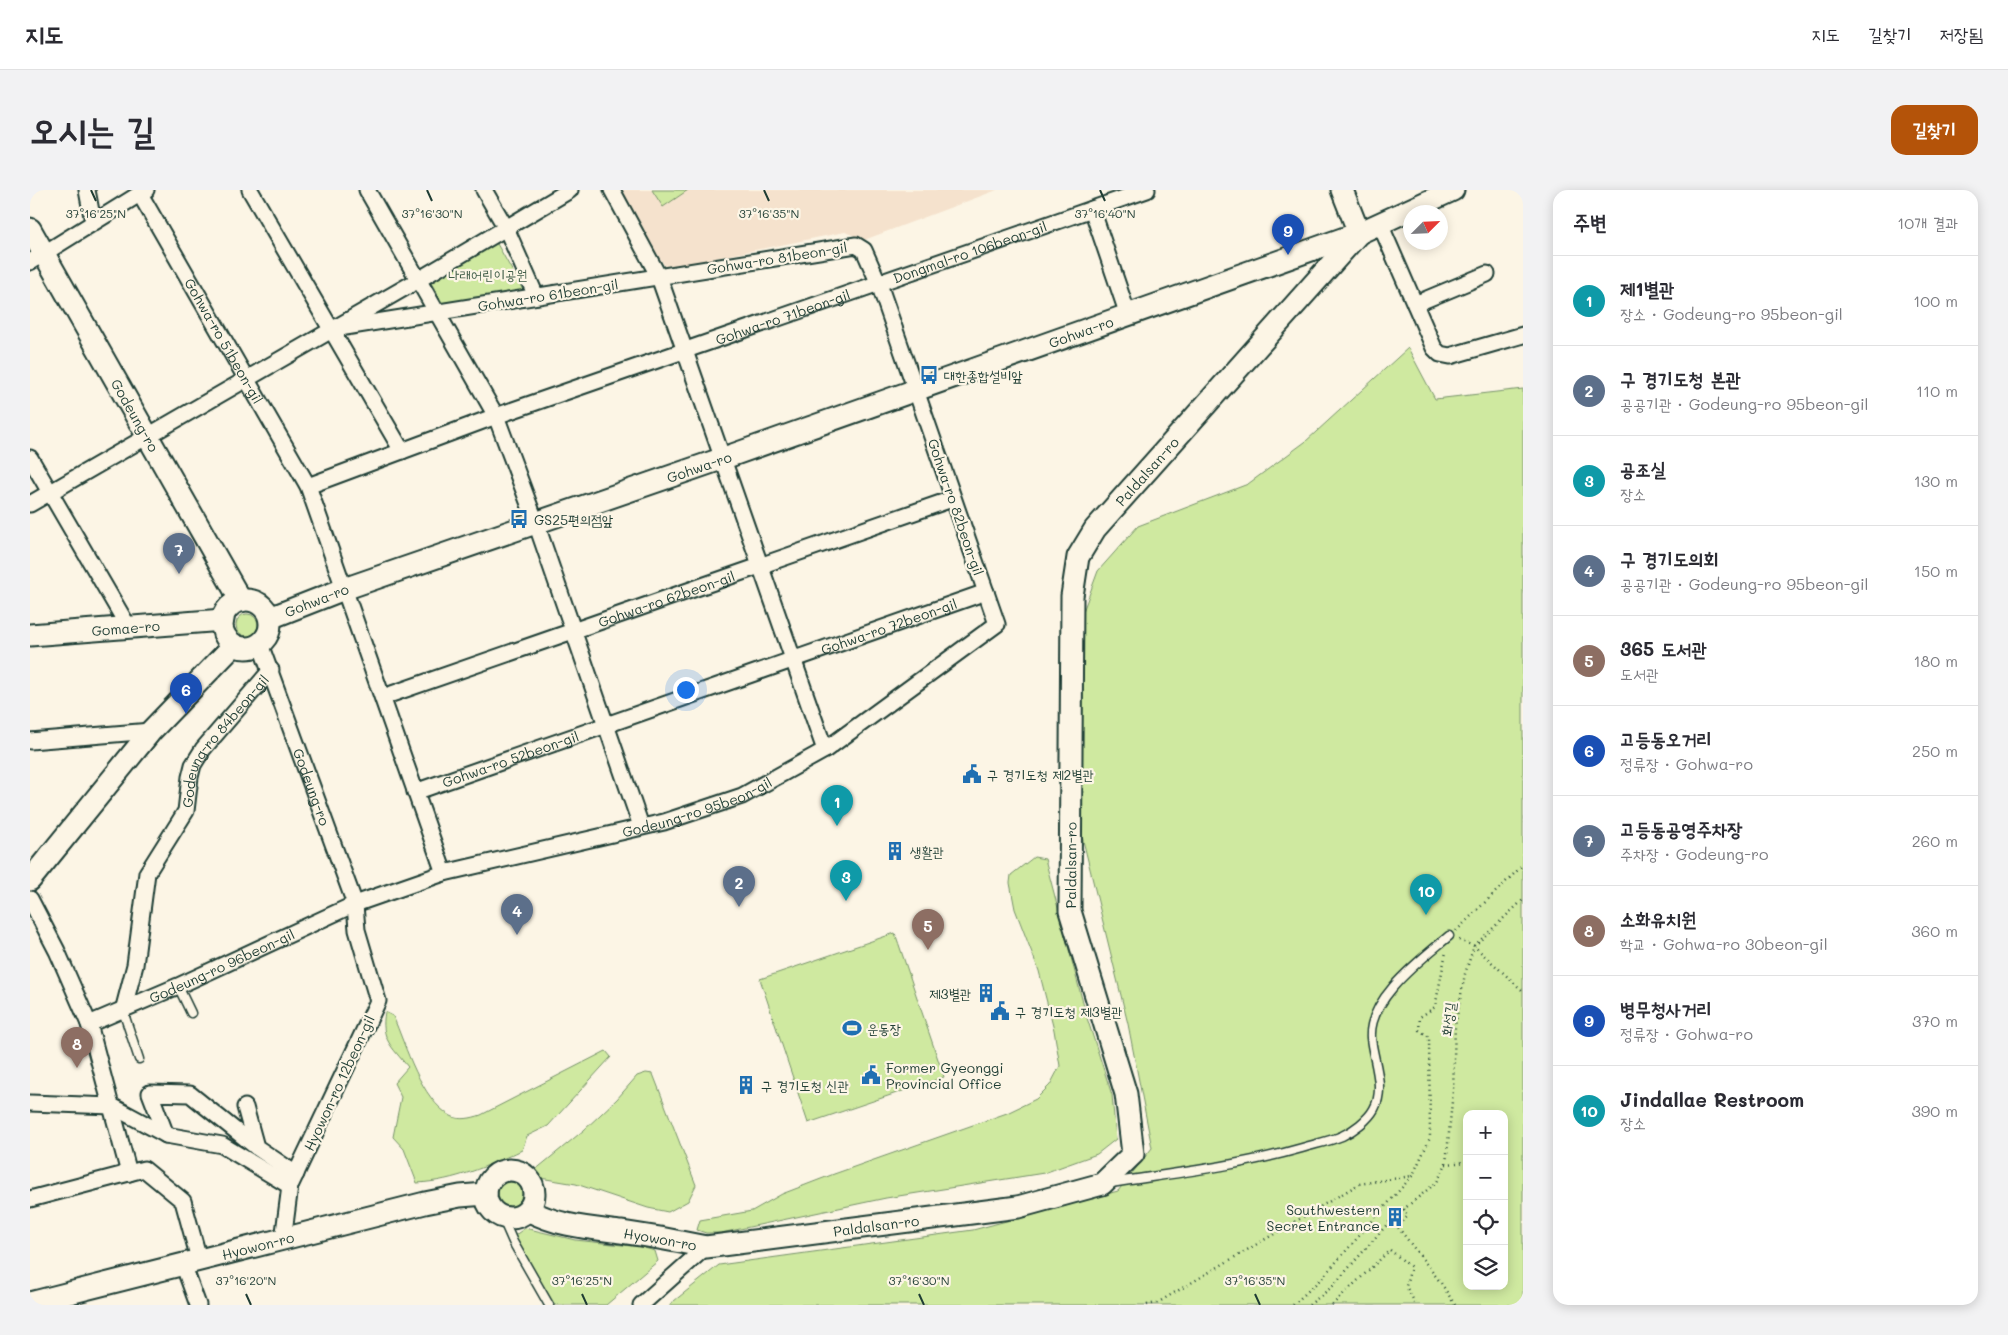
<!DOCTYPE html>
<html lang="ko">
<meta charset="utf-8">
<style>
:root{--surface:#fff;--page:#f2f2f3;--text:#2b2b33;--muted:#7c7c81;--line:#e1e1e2;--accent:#b45309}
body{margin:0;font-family:Mali,"Poor Story",sans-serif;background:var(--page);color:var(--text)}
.controls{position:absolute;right:15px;bottom:15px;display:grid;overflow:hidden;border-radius:10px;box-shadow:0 2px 12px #0003}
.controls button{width:45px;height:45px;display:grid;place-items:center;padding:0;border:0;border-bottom:1px solid var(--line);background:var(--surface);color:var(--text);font:25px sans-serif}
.compass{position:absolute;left:1373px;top:15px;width:45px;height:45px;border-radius:50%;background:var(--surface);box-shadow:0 2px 12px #0003;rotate:66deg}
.you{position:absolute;left:655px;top:499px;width:18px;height:18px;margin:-12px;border:4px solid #fff;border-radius:50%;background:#1a73e8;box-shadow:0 0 0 8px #1a73e833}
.badge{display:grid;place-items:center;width:32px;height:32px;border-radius:50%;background:var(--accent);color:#fff;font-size:16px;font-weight:700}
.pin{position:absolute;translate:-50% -41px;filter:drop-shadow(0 1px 2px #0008)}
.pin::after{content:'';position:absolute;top:26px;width:18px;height:15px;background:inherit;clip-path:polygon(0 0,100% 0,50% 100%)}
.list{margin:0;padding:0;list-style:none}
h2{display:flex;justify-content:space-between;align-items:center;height:65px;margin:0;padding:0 20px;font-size:21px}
h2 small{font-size:16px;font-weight:400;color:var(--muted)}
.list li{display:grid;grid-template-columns:32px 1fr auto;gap:15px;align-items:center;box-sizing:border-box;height:90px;padding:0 20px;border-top:1px solid var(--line)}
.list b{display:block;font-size:19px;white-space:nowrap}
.list p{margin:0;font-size:16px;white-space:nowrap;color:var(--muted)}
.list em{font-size:16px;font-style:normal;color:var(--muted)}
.icon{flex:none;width:28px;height:28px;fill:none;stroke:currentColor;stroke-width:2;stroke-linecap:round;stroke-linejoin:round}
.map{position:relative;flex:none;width:1493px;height:1115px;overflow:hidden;border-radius:15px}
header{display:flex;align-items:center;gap:30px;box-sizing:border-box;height:70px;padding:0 25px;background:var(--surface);border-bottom:1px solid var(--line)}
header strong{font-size:24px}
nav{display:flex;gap:28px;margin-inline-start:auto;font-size:18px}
.intro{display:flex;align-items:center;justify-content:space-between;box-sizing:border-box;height:120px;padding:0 30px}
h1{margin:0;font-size:35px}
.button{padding:12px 22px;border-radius:15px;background:var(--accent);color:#fff;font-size:18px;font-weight:700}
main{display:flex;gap:30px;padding:0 30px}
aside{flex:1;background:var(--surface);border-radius:15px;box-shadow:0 2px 12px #0003}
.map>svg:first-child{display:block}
.built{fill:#f5e2cd}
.green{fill:#cfe9a0;stroke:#77936a;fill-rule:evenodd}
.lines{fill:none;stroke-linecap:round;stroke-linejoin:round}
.lane-casing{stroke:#1f3d34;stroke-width:11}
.street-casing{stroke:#1f3d34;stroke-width:19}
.secondary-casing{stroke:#1f3d34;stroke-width:25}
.path{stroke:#1f3d34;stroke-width:2.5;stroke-dasharray:1 4;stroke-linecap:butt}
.lane{stroke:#fcf5e5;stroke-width:8}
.street{stroke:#fcf5e5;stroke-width:15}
.secondary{stroke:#fcf5e5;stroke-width:21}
.ticks{fill:none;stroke:#1f3d34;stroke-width:2}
.labels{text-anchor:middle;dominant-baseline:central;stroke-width:4.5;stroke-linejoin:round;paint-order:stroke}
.street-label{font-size:14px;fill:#1f3d34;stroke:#fcf5e5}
.park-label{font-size:14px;fill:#425f4a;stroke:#fcf5e5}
.poi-label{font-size:14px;fill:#1f3d34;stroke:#fcf5e5;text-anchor:start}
.ticks-label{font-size:12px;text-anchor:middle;fill:#1f3d34;stroke:#fcf5e5;stroke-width:4.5;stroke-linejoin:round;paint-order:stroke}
</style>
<header>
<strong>지도</strong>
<nav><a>지도</a><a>길찾기</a><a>저장됨</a></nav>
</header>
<div class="intro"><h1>오시는 길</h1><a class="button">길찾기</a></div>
<main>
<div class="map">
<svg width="1493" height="1115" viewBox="0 0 1493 1115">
<rect width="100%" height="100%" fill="#fcf5e5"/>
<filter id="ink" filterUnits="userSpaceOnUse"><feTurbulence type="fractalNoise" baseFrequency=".02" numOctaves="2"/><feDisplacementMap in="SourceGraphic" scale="10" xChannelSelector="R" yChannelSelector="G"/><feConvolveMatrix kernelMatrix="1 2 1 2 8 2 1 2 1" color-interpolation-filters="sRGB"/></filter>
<g filter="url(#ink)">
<path class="built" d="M586,0H967L834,50L815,42L636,78Z"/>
<g class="green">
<path d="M622,0H658L633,17Z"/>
<path d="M466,52L493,100L413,114L400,91Z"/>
<path d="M1378,158L1405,209L1493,199V1115H639L689,1075L943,1040L1088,1001L1122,958L1098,834L1049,634L1051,427L1068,381L1108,336L1218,294L1275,252ZM1437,924H1474V1096H1437Z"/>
<circle cx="217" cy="435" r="11"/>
<path d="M1004,667L1015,669L1057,828L1082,905L1086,949L1067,964L1014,983L856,1008L691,1043H676L667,1040L670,1030L722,1021L752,1004L804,984L977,923L1006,909L1020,895L1030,876L1024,840L1009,781L985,719L980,693L981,685Z"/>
<path d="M865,743L914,887L778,933L730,789Z"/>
<path d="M355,822L363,826C376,856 391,910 421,926C430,931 442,928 451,925L576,861L581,867L518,936L497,946L492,960C458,976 425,991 387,993L374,959L363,947L371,907L364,893L378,877C362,857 350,849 355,822Z"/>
<path d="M616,883L623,884L666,995L658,1011L638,1022L618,1018L546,994L504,987V981L554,940L587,909L607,886Z"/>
<circle cx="480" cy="1004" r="12"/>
<path d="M495,1038L545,1050L611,1057L625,1061L628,1071L576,1115H522L484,1046Z"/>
</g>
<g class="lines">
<g class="lane-casing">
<g id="lane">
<path d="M148,796L161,823"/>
<path d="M93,821L109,869"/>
<path d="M1081,993C1145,983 1210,976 1272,958C1285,954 1300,951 1312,946C1323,941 1338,930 1344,919C1356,898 1343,870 1341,848C1338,808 1392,769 1419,746"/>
<path d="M472,1027L483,1052L519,1115"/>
</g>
</g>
<g class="street-casing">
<g id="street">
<path d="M57,0L63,32"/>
<path d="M220,0L372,261"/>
<path d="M337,0L466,226L506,333L611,636"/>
<path d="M454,0L476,38L506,106"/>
<path d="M582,0L629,87L795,560"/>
<path id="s1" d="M110,4L278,296L414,683"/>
<path d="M1062,19L1098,125"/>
<path d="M1350,34L1404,158L1410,164L1420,166L1493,145"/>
<path d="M0,72L116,0"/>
<path d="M1385,114L1457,84"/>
<path d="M0,268L99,438"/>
<path id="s2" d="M278,296L466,226L1117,0"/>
<path d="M0,314L390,89L540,0"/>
<path id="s3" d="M230,454L325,714L327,740L348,811L260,996L253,1050"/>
<path id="s4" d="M353,507L922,309"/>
<path d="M0,551L121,541"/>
<path id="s5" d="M385,602L956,402"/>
<path d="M0,709L27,761L59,834L99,983"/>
<path id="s6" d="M93,821L105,775L117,683L156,621L160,587L163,575L173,559L241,480"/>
<path id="s7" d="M59,834L148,796L325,714L414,683L634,632L712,606L795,560L967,434L849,94L834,60L826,55L303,139"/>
<path d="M0,913L82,916L136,945L192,955L260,996"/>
<path d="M215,917L226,957L266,984"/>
<path d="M136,945L120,903L160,904L226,957"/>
<path d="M0,1009L114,979L153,1011L169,1069"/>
<path d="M153,1074L168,1115"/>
<path d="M611,1115L676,1057"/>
</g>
</g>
<g class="secondary-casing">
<g id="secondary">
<path d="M1312,0L1329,43"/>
<path id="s8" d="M0,39L211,411"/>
<circle cx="216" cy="434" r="24"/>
<path id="s9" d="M240,428L314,399L694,268L1329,43L1423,0"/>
<path id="s10" d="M0,445L193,430"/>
<path d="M0,690L121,541L204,455"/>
<circle cx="480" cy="1004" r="24"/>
<path id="s11" d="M498,1020C527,1036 559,1038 591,1042C620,1046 648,1051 676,1057L988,1017L1072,994L1103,964L1096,904L1040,721L1042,406L1048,367L1065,339L1329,43"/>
<path id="s12" d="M0,1113L395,1013L430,1006L456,1004"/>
</g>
</g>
<g class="path">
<path d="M1426,741L1493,675"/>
<path d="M1429,750L1444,756L1493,801"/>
<path d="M1416,974L1437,972"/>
<path d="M1374,1019L1378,1026L1367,1036L1411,1093L1425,1115"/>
<path d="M1369,1023L1407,992L1416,974L1423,901L1425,836L1435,784L1444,756L1493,710"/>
<path d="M1117,1115L1127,1113L1329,994L1382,986"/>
<path d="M1263,1115L1293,1087L1383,985L1400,948L1399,847L1389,840L1390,827L1405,817L1416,762"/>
<path d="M1279,1115L1302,1097L1361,1030"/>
<path d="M1302,1115L1360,1060L1381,1077L1376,1096L1386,1115"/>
</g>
<use href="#lane" class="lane"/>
<use href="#street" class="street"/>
<use href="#secondary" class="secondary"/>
</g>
</g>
<path class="ticks" d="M61,0L66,11M397,0L402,11M734,0L739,11M1070,0L1075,11M216,1104L221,1115M552,1104L557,1115M889,1104L894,1115M1225,1104L1230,1115"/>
<defs>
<g id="bus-bare" transform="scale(1.5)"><path d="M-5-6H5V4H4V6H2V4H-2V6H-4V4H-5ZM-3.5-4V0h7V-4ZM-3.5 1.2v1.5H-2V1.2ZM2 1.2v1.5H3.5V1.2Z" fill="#1f6fb2" stroke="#fcf5e5" stroke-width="2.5" paint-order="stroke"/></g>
<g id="civic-bare" transform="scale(1.5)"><path d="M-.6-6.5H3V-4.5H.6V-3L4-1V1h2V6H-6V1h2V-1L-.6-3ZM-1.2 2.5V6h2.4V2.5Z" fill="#1f6fb2" stroke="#fcf5e5" stroke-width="2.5" paint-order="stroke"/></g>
<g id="building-bare" transform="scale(1.5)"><path d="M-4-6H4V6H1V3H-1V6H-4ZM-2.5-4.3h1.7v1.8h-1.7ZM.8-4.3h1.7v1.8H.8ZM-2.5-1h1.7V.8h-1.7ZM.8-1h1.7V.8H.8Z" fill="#1f6fb2" stroke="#fcf5e5" stroke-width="2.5" paint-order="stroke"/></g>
<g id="stadium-bare" transform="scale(1.5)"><path d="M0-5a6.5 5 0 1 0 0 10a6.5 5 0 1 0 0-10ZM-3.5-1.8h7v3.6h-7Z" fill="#1f6fb2" stroke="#fcf5e5" stroke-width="2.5" paint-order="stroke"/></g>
</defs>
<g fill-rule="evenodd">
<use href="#bus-bare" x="899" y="185"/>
<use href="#bus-bare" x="489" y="329"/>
<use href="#civic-bare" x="942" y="584"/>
<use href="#building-bare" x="865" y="661"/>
<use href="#building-bare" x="956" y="803"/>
<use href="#civic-bare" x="970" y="821"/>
<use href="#stadium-bare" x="822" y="838"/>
<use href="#civic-bare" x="841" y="885"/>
<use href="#building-bare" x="716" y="895"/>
<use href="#building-bare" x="1365" y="1027"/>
</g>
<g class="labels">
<g class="street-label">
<text stroke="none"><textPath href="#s2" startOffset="702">Dongmal-ro 106beon-gil</textPath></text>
<text transform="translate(747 68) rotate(-9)">Gohwa-ro 81beon-gil</text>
<text transform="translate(518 105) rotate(-9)">Gohwa-ro 61beon-gil</text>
<text stroke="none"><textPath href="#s2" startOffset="504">Gohwa-ro 71beon-gil</textPath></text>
<text stroke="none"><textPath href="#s9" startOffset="860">Gohwa-ro</textPath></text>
<text stroke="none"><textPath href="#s1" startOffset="169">Gohwa-ro 51beon-gil</textPath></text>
<text stroke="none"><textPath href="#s8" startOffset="214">Godeung-ro</textPath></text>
<text stroke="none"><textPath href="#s9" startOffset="455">Gohwa-ro</textPath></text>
<text stroke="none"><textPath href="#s11" startOffset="1344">Paldalsan-ro</textPath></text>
<text transform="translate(926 317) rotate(71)">Gohwa-ro 82beon-gil</text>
<text stroke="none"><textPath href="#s4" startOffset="300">Gohwa-ro 62beon-gil</textPath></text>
<text stroke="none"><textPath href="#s9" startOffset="50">Gohwa-ro</textPath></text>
<text stroke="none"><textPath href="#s5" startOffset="502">Gohwa-ro 72beon-gil</textPath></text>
<text stroke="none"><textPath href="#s10" startOffset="96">Gomae-ro</textPath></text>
<text stroke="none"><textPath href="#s6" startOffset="296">Godeung-ro 84beon-gil</textPath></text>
<text stroke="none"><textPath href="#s5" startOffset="101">Gohwa-ro 52beon-gil</textPath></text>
<text stroke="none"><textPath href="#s3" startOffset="152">Godeung-ro</textPath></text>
<text stroke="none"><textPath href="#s7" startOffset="648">Godeung-ro 95beon-gil</textPath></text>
<text stroke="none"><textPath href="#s11" startOffset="925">Paldalsan-ro</textPath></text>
<text stroke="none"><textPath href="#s7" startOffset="145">Godeung-ro 96beon-gil</textPath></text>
<text transform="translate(1418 829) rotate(-83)">화성길</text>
<text transform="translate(309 893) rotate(-65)">Hyowon-ro 12beon-gil</text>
<text stroke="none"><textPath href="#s11" startOffset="354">Paldalsan-ro</textPath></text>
<text stroke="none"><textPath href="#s11" startOffset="136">Hyowon-ro</textPath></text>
<text stroke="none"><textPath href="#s12" startOffset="235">Hyowon-ro</textPath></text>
</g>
<g class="park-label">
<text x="458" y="84">나래어린이공원</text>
</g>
<g class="poi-label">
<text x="914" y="185">대한종합설비앞</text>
<text x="504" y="329">GS25편의점앞</text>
<text x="957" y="584">구 경기도청 제2별관</text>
<text x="880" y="661">생활관</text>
<text x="941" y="803" text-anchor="end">제3별관</text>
<text x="985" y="821">구 경기도청 제3별관</text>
<text x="837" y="838">운동장</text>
<text x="856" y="877">Former Gyeonggi<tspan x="856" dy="16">Provincial Office</tspan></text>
<text x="731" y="895">구 경기도청 신관</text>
<text x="1350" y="1019" text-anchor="end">Southwestern<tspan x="1350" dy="16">Secret Entrance</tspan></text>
</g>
</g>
<g class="ticks-label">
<text x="402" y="28">37°16'30"N</text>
<text x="739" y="28">37°16'35"N</text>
<text x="1075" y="28">37°16'40"N</text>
<text x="66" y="28">37°16'25"N</text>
<text x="216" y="1095">37°16'20"N</text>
<text x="552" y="1095">37°16'25"N</text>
<text x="889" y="1095">37°16'30"N</text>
<text x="1225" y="1095">37°16'35"N</text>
</g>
</svg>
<div class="controls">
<button>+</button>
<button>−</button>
<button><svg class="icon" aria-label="locate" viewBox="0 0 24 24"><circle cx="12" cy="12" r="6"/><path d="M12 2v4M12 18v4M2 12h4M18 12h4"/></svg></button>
<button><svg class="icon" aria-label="layers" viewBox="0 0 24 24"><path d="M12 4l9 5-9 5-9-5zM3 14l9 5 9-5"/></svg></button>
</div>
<svg class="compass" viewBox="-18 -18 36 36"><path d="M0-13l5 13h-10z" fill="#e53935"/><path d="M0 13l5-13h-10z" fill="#7c7c81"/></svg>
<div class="you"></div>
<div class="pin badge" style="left:807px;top:636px;background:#0f9aa8">1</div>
<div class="pin badge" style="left:709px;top:717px;background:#5c6f8a">2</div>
<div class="pin badge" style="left:816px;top:711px;background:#0f9aa8">3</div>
<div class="pin badge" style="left:487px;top:745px;background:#5c6f8a">4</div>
<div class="pin badge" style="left:898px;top:760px;background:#8d6e63">5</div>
<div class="pin badge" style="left:156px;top:524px;background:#1a4fb4">6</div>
<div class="pin badge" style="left:149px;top:384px;background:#5c6f8a">7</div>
<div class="pin badge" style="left:47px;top:878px;background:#8d6e63">8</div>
<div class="pin badge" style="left:1258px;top:65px;background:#1a4fb4">9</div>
<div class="pin badge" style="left:1396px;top:725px;background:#0f9aa8">10</div>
</div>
<aside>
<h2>주변<small>10개 결과</small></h2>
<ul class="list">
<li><span class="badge" style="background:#0f9aa8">1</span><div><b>제1별관</b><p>장소 · Godeung-ro 95beon-gil</p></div><em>100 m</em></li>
<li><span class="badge" style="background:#5c6f8a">2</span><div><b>구 경기도청 본관</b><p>공공기관 · Godeung-ro 95beon-gil</p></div><em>110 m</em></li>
<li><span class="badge" style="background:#0f9aa8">3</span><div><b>공조실</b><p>장소</p></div><em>130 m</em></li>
<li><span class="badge" style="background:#5c6f8a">4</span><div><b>구 경기도의회</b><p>공공기관 · Godeung-ro 95beon-gil</p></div><em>150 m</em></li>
<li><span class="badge" style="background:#8d6e63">5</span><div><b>365 도서관</b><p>도서관</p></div><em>180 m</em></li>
<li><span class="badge" style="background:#1a4fb4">6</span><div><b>고등동오거리</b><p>정류장 · Gohwa-ro</p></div><em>250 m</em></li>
<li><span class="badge" style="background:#5c6f8a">7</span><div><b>고등동공영주차장</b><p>주차장 · Godeung-ro</p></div><em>260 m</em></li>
<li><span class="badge" style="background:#8d6e63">8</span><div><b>소화유치원</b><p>학교 · Gohwa-ro 30beon-gil</p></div><em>360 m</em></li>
<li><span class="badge" style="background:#1a4fb4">9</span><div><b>병무청사거리</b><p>정류장 · Gohwa-ro</p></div><em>370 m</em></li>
<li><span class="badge" style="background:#0f9aa8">10</span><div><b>Jindallae Restroom</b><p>장소</p></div><em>390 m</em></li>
</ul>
</aside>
</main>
